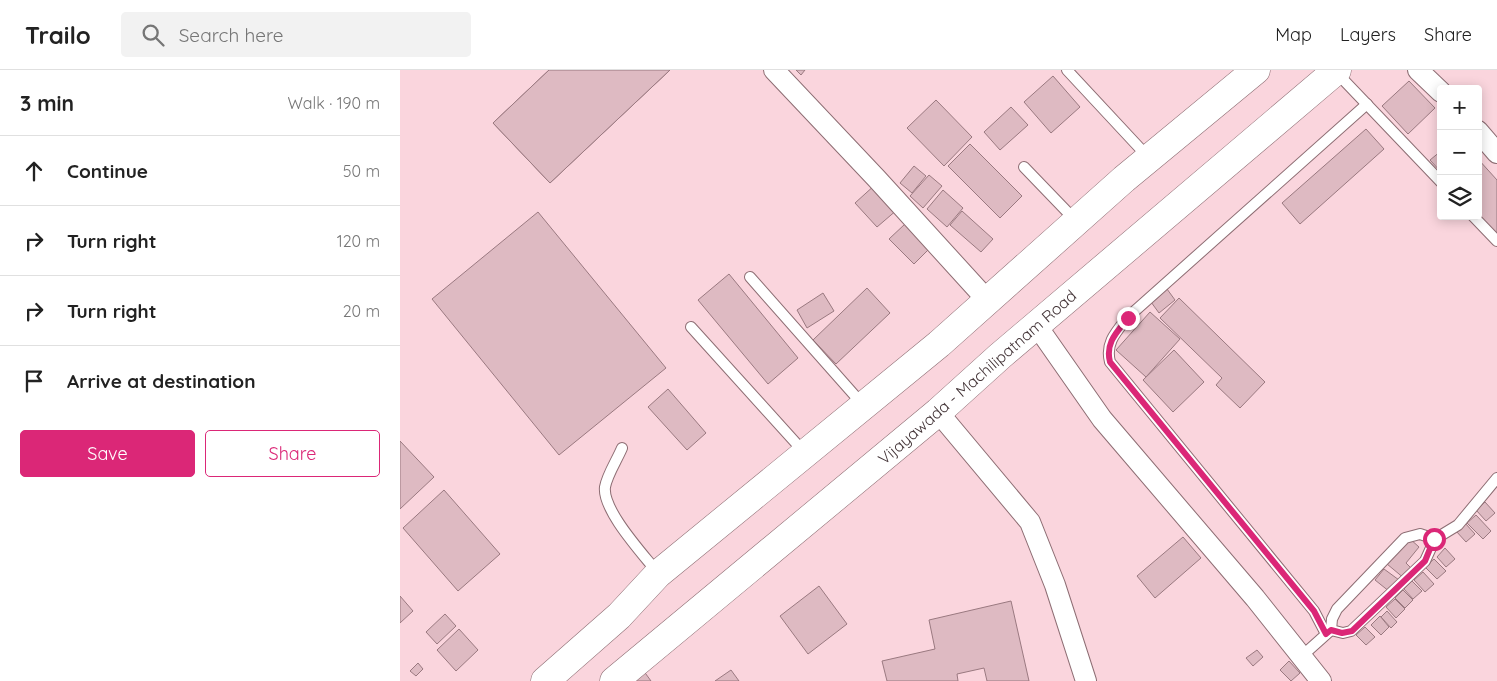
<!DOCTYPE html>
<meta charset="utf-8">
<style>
:root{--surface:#fff;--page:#f2f2f2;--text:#222;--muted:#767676;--line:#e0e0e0;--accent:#db2777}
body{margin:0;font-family:Quicksand,sans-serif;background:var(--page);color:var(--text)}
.controls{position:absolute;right:15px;top:15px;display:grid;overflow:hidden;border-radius:5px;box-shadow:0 2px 12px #0003}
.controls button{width:45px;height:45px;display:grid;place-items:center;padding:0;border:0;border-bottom:1px solid var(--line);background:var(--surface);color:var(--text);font:25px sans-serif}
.stop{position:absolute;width:15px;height:15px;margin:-11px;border:4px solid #db2777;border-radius:50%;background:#fff}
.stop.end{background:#db2777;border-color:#fff;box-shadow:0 1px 5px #0008}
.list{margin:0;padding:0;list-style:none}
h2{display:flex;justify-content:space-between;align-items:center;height:65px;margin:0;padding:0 20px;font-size:21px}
h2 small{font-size:16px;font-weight:400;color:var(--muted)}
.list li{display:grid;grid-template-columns:32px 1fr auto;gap:15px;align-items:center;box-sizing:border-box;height:70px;padding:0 20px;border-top:1px solid var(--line)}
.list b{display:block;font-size:19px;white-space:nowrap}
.list em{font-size:16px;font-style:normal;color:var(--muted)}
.actions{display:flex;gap:10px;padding:15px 20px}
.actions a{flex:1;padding:11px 0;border:1px solid var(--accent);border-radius:5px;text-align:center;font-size:18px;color:var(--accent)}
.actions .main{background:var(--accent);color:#fff}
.icon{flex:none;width:28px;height:28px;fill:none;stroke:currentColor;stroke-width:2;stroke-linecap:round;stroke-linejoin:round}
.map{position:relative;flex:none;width:1097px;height:611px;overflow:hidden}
header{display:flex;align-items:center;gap:30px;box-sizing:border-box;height:70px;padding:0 25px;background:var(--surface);border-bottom:1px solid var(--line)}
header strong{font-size:24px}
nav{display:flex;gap:28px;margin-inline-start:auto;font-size:18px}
.search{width:350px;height:45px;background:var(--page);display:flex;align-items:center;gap:12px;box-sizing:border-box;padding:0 18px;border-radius:5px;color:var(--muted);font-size:19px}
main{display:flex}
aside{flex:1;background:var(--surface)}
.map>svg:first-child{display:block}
.building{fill:#debac2;stroke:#9a7980}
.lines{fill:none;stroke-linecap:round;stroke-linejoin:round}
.service-casing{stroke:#8d6d73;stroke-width:12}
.minor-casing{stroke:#8d6d73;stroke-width:22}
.trunk-casing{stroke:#8d6d73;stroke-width:29}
.service{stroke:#fff;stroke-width:10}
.minor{stroke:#fff;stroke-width:20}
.trunk{stroke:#fff;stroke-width:28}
.route{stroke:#db2777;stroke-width:6}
.labels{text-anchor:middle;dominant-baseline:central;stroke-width:4;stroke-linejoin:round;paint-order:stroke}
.street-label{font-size:16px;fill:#443538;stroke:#fff}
</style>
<header>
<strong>Trailo</strong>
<div class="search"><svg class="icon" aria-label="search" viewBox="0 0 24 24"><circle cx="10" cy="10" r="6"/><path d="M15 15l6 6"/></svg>Search here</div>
<nav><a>Map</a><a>Layers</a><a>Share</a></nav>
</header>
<main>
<aside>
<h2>3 min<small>Walk · 190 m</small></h2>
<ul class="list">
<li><svg class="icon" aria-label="ahead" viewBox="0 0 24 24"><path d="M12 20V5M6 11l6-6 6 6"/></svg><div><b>Continue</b></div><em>50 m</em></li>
<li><svg class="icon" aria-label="right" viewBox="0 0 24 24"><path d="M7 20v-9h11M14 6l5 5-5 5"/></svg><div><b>Turn right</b></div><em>120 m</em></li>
<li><svg class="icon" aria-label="right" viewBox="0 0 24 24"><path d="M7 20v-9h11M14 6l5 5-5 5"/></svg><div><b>Turn right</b></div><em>20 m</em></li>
<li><svg class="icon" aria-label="arrive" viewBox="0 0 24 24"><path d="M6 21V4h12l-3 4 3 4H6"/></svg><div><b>Arrive at destination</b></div></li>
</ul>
<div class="actions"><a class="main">Save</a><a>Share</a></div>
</aside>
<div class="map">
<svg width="1097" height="611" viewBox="0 0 1097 611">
<rect width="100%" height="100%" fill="#fad5dd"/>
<g class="building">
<path d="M149,0H270L150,113L93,53Z"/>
<path d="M149,0H270L150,113L93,53Z"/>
<path d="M396,0H405L401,5Z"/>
<path d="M653,6L680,37L651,63L624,32Z"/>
<path d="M1009,11L1035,38L1008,64L982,36Z"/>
<path d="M536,30L572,67L544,96L507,58Z"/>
<path d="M611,37L628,55L600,80L584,62Z"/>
<path d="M966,59L984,79L900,154L882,133Z"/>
<path d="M570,74L622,126L600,148L548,96Z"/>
<path d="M1041,81V102L1030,90Z"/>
<path d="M1078,89L1097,110V166L1078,145Z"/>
<path d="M514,96L526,106L512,123L500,113Z"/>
<path d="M529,105L542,116L523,138L510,126Z"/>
<path d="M476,114L498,139L477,157L455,133Z"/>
<path d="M543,120L563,138L547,157L527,139Z"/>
<path d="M562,141L593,169L581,182L550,155Z"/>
<path d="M138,142L266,298L159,385L32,229Z"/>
<path d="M505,154L529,179L514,194L489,169Z"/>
<path d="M329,204L398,288L368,314L298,230Z"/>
<path d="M467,218L490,243L436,294L413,270Z"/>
<path d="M767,219L775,230L759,243L751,232Z"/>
<path d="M423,223L434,241L407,258L397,240Z"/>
<path d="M779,228L865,312L840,338L816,315L822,308L760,248Z"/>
<path d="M750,242L780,269L746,307L716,280Z"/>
<path d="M774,280L804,312L773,342L743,310Z"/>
<path d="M268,319L306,363L287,380L248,337Z"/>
<path d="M0,371L34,407L0,439Z"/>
<path d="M44,420L100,484L58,521L3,458Z"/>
<path d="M1085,432L1095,443L1086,451L1076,440Z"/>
<path d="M1076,445L1091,461L1083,469L1067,453Z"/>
<path d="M1065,453L1075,464L1066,472L1056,461Z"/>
<path d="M783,467L801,488L755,528L737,506Z"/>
<path d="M1009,468L1019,477L1006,493L1013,500L1005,509L987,494Z"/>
<path d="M1045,478L1055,489L1046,497L1037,487Z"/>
<path d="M1034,489L1046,501L1037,509L1025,497Z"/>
<path d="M984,499L999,510L990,522L975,510Z"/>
<path d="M1023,502L1034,514L1025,522L1014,510Z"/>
<path d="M1012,511L1022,521L1013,529L1004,519Z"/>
<path d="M419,516L447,554L408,584L380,546Z"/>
<path d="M1003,520L1013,530L1005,538L995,528Z"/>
<path d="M0,526L13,541L0,553Z"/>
<path d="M995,529L1005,539L996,548L986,537Z"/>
<path d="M611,531L629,611H587L584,598L557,604L558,611H487L482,591L535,579L529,550Z"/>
<path d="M987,541L997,552L991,558L981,547Z"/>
<path d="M45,544L56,556L37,574L26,562Z"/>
<path d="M980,546L989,557L981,565L971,555Z"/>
<path d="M965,557L975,567L966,575L956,565Z"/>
<path d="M59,559L78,580L56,601L37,580Z"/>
<path d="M857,580L863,587L853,596L846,588Z"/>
<path d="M889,591L900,603L891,611L880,600Z"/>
<path d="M18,593L23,599L16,606L10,601Z"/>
<path d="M243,600L251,611H229Z"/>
<path d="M331,600L339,611H315Z"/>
</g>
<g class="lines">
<g class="service-casing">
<g id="service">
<path d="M667,0L748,87"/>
<path d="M936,2L1041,112"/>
<path d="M624,97L676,151"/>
<path d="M1073,146L1097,171"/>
<path d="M350,207L464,336"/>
<path d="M291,257L404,382"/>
<path d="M222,378C217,390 207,405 205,417C202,440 243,484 257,502"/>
<path d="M931,560L943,563L951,561L1025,491L1035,469L1058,455L1097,408"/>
<path d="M926,564L914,541L710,292C705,273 716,262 728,247L967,34"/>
<path d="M902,586L931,560L932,549L937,539L1005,468L1020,464L1035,469"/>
</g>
</g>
<g class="minor-casing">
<g id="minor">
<path d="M374,0L477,109L588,231"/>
<path d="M1018,0L1041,22"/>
<path d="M1078,61L1097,83"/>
<path d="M637,256L702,349L855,528L921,611"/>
<path d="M538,342L630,452L655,515L686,611"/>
</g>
</g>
<g class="trunk-casing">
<g id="trunk">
<path d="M145,611L219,546L258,504L539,274L724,109L856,0"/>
<path d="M214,611L538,342L600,286L937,0"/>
</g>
</g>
<use href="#service" class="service"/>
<use href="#minor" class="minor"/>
<use href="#trunk" class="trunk"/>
</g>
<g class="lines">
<path class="route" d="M728,248C717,262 705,273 710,292L914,541L926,564L931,560L942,563L952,561L1025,491L1034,469"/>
</g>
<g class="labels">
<g class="street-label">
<text transform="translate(577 307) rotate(-41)">Vijayawada - Machilipatnam Road</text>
</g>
</g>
</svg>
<div class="controls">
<button>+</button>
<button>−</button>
<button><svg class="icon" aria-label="layers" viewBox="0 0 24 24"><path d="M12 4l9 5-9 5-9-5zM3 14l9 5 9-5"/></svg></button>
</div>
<div class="stop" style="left:1034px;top:469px"></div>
<div class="stop end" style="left:728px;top:248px"></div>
</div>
</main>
